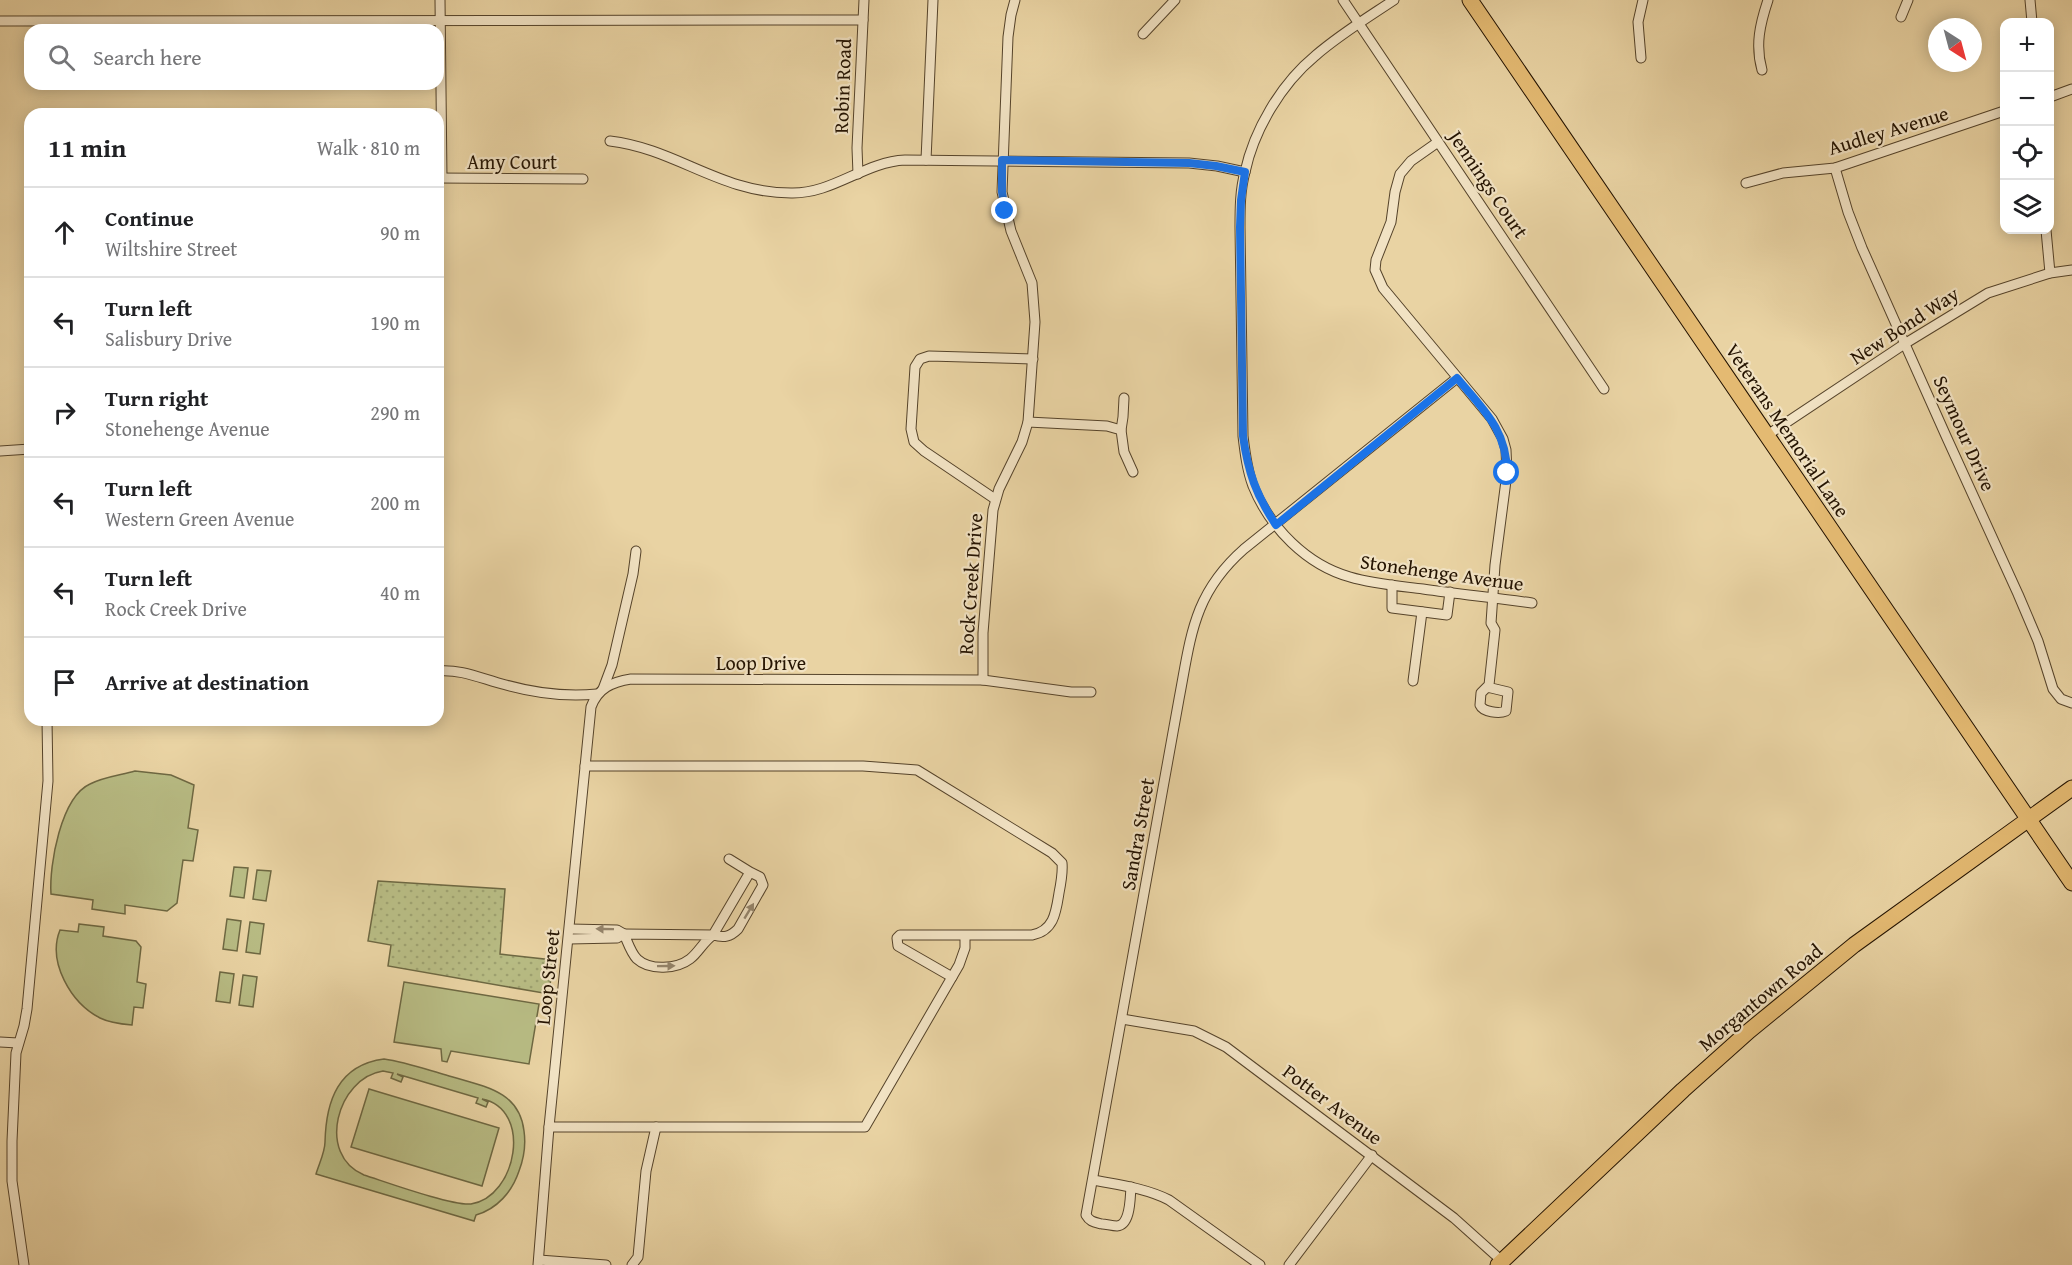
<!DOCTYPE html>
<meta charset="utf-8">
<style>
:root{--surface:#fff;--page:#f2f2f2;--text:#202124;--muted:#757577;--line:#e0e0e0}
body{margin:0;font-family:"Gentium Book Plus",serif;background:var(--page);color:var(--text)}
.controls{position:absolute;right:18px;top:18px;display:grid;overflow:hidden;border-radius:12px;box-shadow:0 3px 15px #0003}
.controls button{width:54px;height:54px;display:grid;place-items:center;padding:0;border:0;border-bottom:2px solid var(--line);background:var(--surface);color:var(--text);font:30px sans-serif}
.compass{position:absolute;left:1928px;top:18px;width:54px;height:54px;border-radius:50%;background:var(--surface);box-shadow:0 3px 15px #0003;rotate:144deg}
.stop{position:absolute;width:18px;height:18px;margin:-14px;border:4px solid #1a73e8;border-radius:50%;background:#fff}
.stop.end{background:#1a73e8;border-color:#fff;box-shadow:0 2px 6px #0008}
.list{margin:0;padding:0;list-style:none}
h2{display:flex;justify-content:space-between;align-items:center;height:78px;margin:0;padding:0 24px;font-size:26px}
h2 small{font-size:20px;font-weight:400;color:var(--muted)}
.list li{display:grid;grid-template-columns:39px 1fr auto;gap:18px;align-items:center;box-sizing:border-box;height:90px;padding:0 24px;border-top:2px solid var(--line)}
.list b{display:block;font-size:22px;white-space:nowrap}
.list p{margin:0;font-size:20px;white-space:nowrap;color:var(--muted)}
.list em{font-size:20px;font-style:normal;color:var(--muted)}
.icon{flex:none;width:33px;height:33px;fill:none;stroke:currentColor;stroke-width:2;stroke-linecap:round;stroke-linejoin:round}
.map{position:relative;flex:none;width:2072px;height:1265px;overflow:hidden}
.search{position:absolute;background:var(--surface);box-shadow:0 3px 15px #0003;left:24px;top:24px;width:420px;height:66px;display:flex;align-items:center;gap:15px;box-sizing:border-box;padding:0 21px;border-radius:18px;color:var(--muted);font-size:22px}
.panel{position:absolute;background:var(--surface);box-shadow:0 3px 15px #0003;left:24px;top:108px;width:420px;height:618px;border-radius:18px}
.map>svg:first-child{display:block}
.grass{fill:#b8bc84;stroke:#6e6842;stroke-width:1.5;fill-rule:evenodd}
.park{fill:url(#park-dots);stroke:#6e6842;stroke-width:1.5}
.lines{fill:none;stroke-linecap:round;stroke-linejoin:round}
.street-casing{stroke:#55432a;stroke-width:11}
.primary-casing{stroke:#241301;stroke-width:17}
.street{stroke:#f1e2c3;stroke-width:9}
.primary{stroke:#e4ba72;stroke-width:15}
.oneway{fill:#95856c}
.route{stroke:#1a73e8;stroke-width:8}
.labels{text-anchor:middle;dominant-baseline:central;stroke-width:4.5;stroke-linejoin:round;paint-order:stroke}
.street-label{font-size:20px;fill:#241301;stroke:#f1e2c3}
</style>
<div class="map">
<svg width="2072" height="1265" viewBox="0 0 2072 1265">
<defs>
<pattern id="park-dots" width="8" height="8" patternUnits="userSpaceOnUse" patternTransform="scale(1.5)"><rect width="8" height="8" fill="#b8bc84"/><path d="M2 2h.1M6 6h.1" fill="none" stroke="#9ea170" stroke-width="1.8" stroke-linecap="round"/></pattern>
</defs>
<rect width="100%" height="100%" fill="#e9d3a3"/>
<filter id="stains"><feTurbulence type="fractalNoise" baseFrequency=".00333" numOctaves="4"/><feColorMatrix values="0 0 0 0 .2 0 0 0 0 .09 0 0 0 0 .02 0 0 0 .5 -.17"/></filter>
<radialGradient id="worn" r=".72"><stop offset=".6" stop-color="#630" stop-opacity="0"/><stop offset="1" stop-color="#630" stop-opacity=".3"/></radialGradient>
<g class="grass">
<path d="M135,771L171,775L194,785L188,828L198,830L193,861L183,860L177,903L167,911L125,905V914L92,909L93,900L51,894C49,865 61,797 90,784C103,777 121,775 135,771Z"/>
<path d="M234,867L248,868L244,898L230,896Z"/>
<path d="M257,870L271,871L266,901L253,899Z"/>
<path d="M227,919L241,921L237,951L223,949Z"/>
<path d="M250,922L264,924L260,954L246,952Z"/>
<path d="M79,924L104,927L103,936L136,941L141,947L137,982L146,984L143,1008L134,1007L132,1025C121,1024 110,1023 100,1018C71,1003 47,962 60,930L78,932Z"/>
<path d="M220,972L234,974L230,1003L216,1001Z"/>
<path d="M243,975L257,977L253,1007L239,1005Z"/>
<path d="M404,982L539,1004L529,1064L451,1051L447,1062L442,1061L441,1049L394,1042Z"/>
<path d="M384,1059C405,1062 425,1069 446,1075C481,1086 519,1089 524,1131C526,1145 524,1158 519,1171C512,1192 497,1209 476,1215L474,1221L316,1174C319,1164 325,1152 325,1142C326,1101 338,1065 384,1059ZM383,1071L393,1073L391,1078L401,1082L403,1077L397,1074L478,1098L476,1103L486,1107L488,1102L482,1099C533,1109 517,1197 471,1204C452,1206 386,1182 364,1175C316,1155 337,1078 383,1071Z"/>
<path d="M369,1089L499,1128L482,1186L351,1147Z"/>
</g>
<path class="park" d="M378,881L505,889L500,954L553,960L549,994L388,966L391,945L368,941Z"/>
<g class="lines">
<g class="street-casing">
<g id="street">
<path d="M440,0L442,178"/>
<path d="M1343,0L1604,389"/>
<path d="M1394,0C1367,18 1339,35 1315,56C1281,84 1254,130 1245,172C1240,190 1240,209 1240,227L1243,436C1245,453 1247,470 1253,486C1270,528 1307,565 1350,577C1373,584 1399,586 1423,589C1459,594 1496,598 1532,603"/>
<path d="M2030,0L2032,22"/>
<path d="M1901,17L1908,0"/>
<path d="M0,21L863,20"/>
<path d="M1143,34L1175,0"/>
<path d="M1641,58L1638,22L1643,0"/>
<path d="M1762,70C1755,45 1760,24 1768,0"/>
<path d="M2050,97L2072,89"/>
<path d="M610,141C677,149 720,193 791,193C833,194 864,162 905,160L1189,163L1217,166L1245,172"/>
<path d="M1438,142L1411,161L1400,174L1395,192L1391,222L1376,260L1375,270L1383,288L1492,419L1503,439L1506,450L1507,473L1495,565L1491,623L1495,630L1489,685L1481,693L1480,705C1483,712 1499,714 1506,711L1508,692L1487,687"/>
<path d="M926,160L933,0"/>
<path d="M1835,168L1848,212L1862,248L1946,436L2018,594L2038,641L2053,689L2061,699L2072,703"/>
<path d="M858,174L857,148L864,0"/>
<path d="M438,178L583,179"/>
<path d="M1746,183L1783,173L1835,168L2004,111"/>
<path d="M2046,230L2050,273"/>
<path d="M1028,422L1107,426L1121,430L1124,452L1133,472"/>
<path d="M1121,430L1123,417L1124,398"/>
<path d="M1766,436L1906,343L1988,293L2050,273L2072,270"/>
<path d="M0,451L30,449"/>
<path d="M995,499L924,451L914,442L911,429L915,367L920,359L929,356L1033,359"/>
<path d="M1392,585V608L1447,615L1450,592"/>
<path d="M438,671C462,669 482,679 506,685C535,693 567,697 597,694"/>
<path d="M983,680V633L993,510L999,489L1022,442L1028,422L1035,322L1032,283L1011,231L1002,192L1008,37L1011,15L1015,0"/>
<path d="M1413,681L1422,612"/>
<path d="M603,689L612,665L633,574L636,551"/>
<path d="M585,766H863L917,770L1052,853L1062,863C1063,873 1061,883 1059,893C1056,912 1054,931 1032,935H900L897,938L898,946L952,977"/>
<path d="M729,859L750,872L713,935L624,934C628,943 631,953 637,959C650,971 677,969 690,959C699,952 703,942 713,935C724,938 730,937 738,929L763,885L760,877L750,872"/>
<path d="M569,939L617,938L624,934L617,930L570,929"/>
<path d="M1122,1019L1194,1031L1226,1047L1454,1218L1502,1261"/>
<path d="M0,1042L18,1043"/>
<path d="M549,1127H865L959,965L965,948V936"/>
<path d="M1093,1180C1119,1185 1145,1188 1169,1200L1260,1265"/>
<path d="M1131,1187C1130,1197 1131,1225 1117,1226C1112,1226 1106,1224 1102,1224C1094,1222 1090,1222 1086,1215L1179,699C1191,636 1193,594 1244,549L1457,378"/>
<path d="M539,1260L606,1265"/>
<path d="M24,1265L12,1181V1141L16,1053L24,1026L27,1009L48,781L47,720"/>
<path d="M538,1265L549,1127L591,707C598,688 612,682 631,679L983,680L1071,692H1091"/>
<path d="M632,1265L638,1257L646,1171L656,1127"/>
<path d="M1289,1265L1372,1155"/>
</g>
</g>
<g class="primary-casing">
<g id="primary">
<path d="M1470,0L2072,883"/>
<path d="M1498,1265L1683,1090L1749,1031L1854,945L2072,788"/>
</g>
</g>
<use href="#street" class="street"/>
<use href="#primary" class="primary"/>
</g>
<defs><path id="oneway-solid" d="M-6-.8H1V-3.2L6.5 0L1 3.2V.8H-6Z" transform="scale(1.5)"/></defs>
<g class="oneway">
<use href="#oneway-solid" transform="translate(749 911) rotate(-59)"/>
<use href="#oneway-solid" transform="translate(605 929) rotate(-179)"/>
<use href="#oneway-solid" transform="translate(666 966) rotate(-1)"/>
</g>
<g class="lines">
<path class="route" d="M1005,211L1002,192V160L1189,163L1216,166L1245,172L1241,200L1240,227L1243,436C1248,472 1256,495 1276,525L1457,378C1483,409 1507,430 1507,473"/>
</g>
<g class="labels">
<g class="street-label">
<text transform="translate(842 86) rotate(-88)">Robin Road</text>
<text transform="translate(1888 130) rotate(-17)">Audley Avenue</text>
<text x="512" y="161">Amy Court</text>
<text transform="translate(1489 184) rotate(56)">Jennings Court</text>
<text transform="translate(1904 325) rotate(-33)">New Bond Way</text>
<text transform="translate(1788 430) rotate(56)">Veterans Memorial Lane</text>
<text transform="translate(1965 433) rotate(66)">Seymour Drive</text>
<text transform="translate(1442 572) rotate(8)">Stonehenge Avenue</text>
<text transform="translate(970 584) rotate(-86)">Rock Creek Drive</text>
<text x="761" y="662">Loop Drive</text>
<text transform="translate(1137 834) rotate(-80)">Sandra Street</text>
<text transform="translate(547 977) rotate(-84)">Loop Street</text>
<text transform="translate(1760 997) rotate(-40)">Morgantown Road</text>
<text transform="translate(1333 1104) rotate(37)">Potter Avenue</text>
</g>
</g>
<rect width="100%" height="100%" filter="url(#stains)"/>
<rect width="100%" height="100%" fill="url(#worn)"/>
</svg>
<div class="controls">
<button>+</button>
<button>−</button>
<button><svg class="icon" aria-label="locate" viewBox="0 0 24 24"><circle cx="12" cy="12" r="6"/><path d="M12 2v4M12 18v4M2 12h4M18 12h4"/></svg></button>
<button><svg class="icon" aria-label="layers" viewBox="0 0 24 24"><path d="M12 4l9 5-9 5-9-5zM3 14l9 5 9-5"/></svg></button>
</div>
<svg class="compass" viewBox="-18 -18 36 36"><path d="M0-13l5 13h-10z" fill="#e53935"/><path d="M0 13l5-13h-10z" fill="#757577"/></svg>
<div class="stop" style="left:1507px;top:473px"></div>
<div class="stop end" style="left:1005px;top:211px"></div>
<div class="search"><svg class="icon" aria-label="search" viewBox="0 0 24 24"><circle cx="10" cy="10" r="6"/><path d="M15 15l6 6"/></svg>Search here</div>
<section class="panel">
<h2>11 min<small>Walk · 810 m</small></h2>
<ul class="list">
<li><svg class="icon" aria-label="ahead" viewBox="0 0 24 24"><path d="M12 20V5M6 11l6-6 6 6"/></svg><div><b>Continue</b><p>Wiltshire Street</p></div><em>90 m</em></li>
<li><svg class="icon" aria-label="left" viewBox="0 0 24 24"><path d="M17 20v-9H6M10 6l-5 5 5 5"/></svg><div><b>Turn left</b><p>Salisbury Drive</p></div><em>190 m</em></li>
<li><svg class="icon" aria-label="right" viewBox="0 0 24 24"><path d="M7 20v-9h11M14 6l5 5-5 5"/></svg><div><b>Turn right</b><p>Stonehenge Avenue</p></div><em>290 m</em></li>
<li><svg class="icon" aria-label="left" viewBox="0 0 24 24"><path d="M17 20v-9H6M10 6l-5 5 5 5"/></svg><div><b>Turn left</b><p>Western Green Avenue</p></div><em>200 m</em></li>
<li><svg class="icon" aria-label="left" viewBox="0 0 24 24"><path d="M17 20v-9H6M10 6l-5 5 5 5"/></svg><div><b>Turn left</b><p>Rock Creek Drive</p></div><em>40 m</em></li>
<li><svg class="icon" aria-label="arrive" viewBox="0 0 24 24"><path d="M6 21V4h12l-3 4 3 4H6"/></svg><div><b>Arrive at destination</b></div></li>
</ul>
</section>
</div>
